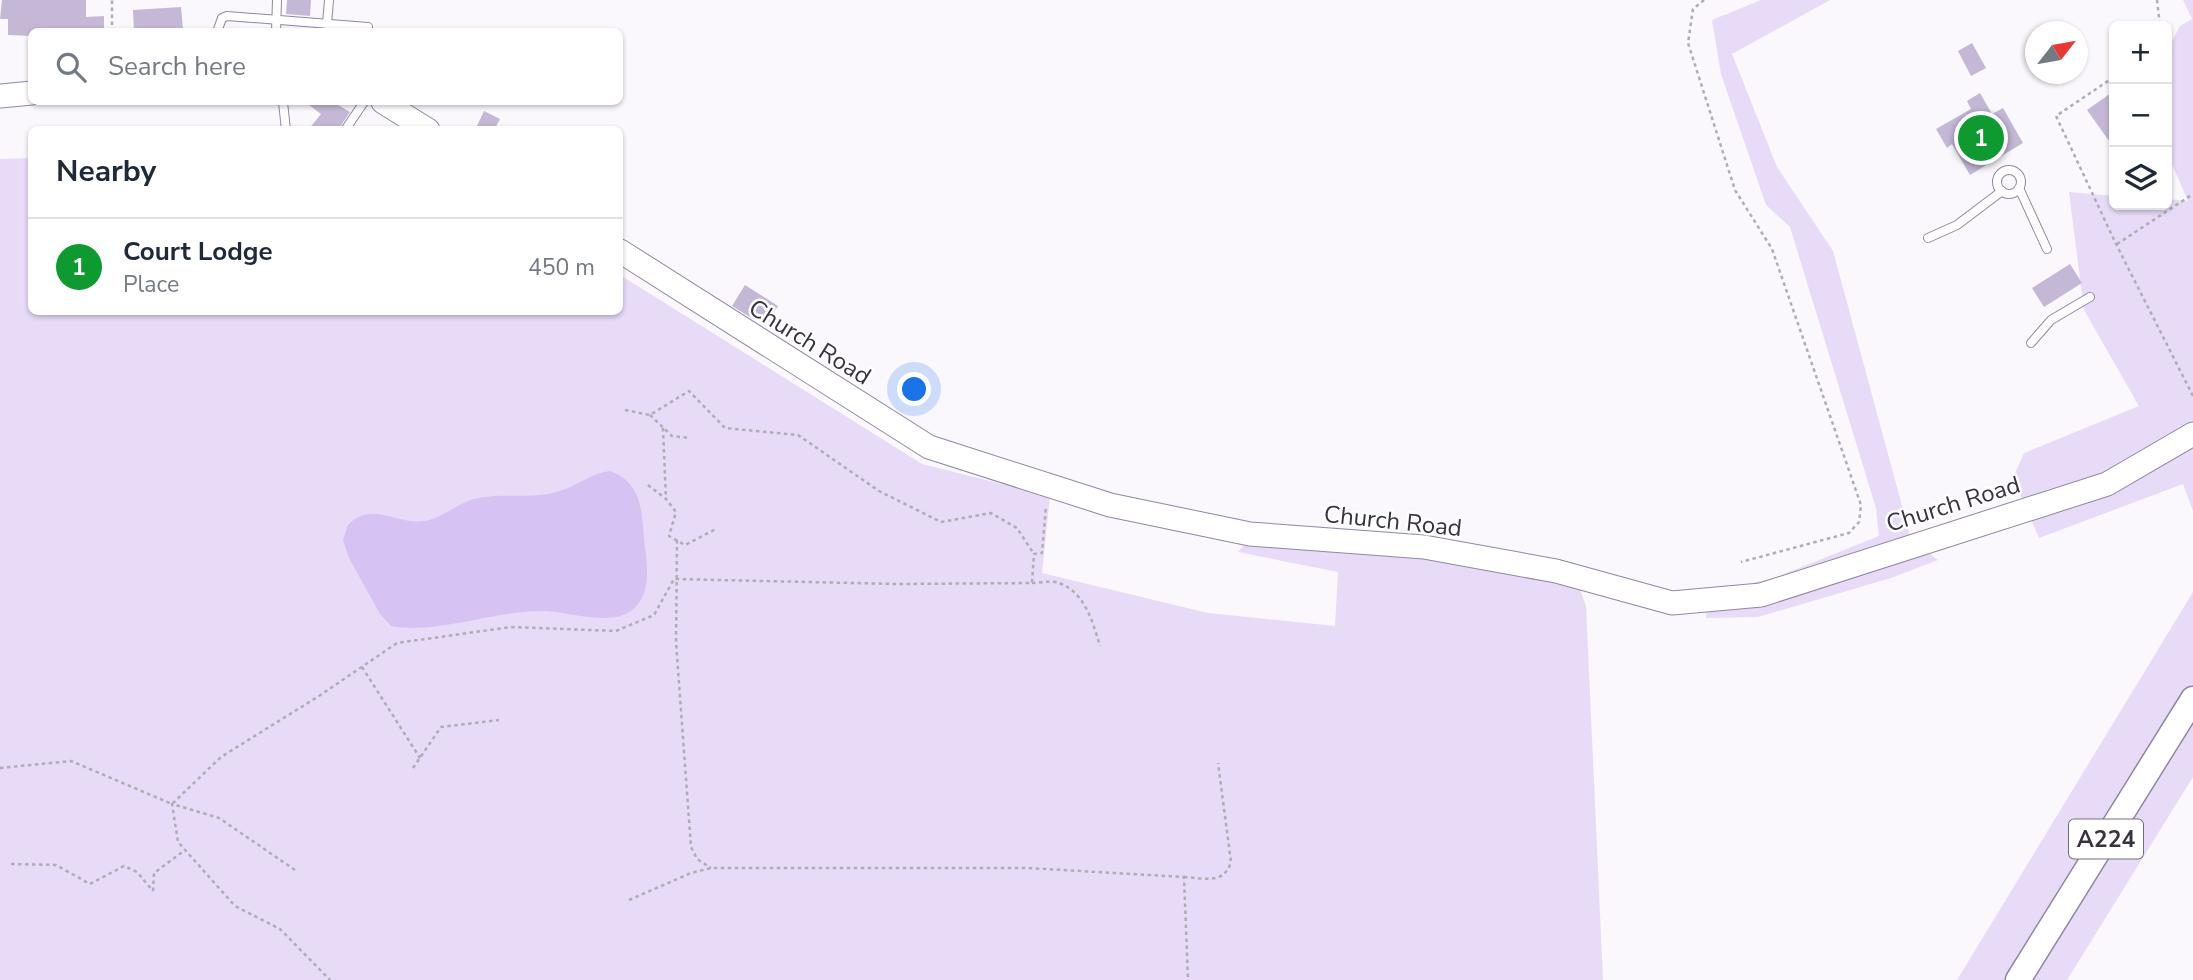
<!DOCTYPE html>
<meta charset="utf-8">
<style>
:root{--surface:#fff;--page:#f6f6f7;--text:#1f2937;--muted:#747a83;--line:#e0e1e3;--accent:#0e9931}
body{margin:0;font-family:"Nunito Sans",sans-serif;background:var(--page);color:var(--text)}
.controls{position:absolute;right:21px;top:21px;display:grid;overflow:hidden;border-radius:10px;box-shadow:0 2px 5px #0004}
.controls button{width:63px;height:63px;display:grid;place-items:center;padding:0;border:0;border-bottom:2px solid var(--line);background:var(--surface);color:var(--text);font:35px sans-serif}
.compass{position:absolute;left:2025px;top:21px;width:63px;height:63px;border-radius:50%;background:var(--surface);box-shadow:0 2px 5px #0004;rotate:59deg}
.you{position:absolute;left:915px;top:390px;width:24px;height:24px;margin:-18px;border:5px solid #fff;border-radius:50%;background:#1a73e8;box-shadow:0 0 0 10px #1a73e833}
.badge{display:grid;place-items:center;width:46px;height:46px;border-radius:50%;background:var(--accent);color:#fff;font-size:23px;font-weight:700}
.pin{position:absolute;translate:-50% -50%;border:4px solid #fff;box-shadow:0 2px 7px #0006}
.list{margin:0;padding:0;list-style:none}
h2{display:flex;justify-content:space-between;align-items:center;height:91px;margin:0;padding:0 28px;font-size:30px}
h2 small{font-size:23px;font-weight:400;color:var(--muted)}
.list li{display:grid;grid-template-columns:46px 1fr auto;gap:21px;align-items:center;box-sizing:border-box;height:98px;padding:0 28px;border-top:2px solid var(--line)}
.list b{display:block;font-size:26px;white-space:nowrap}
.list p{margin:0;font-size:23px;white-space:nowrap;color:var(--muted)}
.list em{font-size:23px;font-style:normal;color:var(--muted)}
.icon{flex:none;width:38px;height:38px;fill:none;stroke:currentColor;stroke-width:2;stroke-linecap:round;stroke-linejoin:round}
.map{position:relative;flex:none;width:2193px;height:980px;overflow:hidden}
.search{position:absolute;background:var(--surface);box-shadow:0 2px 5px #0004;left:28px;top:28px;width:595px;height:77px;display:flex;align-items:center;gap:18px;box-sizing:border-box;padding:0 24px;border-radius:10px;color:var(--muted);font-size:26px}
.panel{position:absolute;background:var(--surface);box-shadow:0 2px 5px #0004;left:28px;top:126px;width:595px;height:189px;border-radius:10px}
.map>svg:first-child{display:block}
.green{fill:#e7dbf8}
.water{fill:#d7c3f3}
.building{fill:#c4b8d6}
.lines{fill:none;stroke-linecap:round;stroke-linejoin:round}
.lane-casing{stroke:#9286a2;stroke-width:10}
.secondary-casing{stroke:#9286a2;stroke-width:25}
.primary-casing{stroke:#9286a2;stroke-width:27}
.path{stroke:#b0acb4;stroke-width:2.5;stroke-dasharray:3.5 3.5;stroke-linecap:butt}
.lane{stroke:#fff;stroke-width:8}
.secondary{stroke:#fff;stroke-width:23}
.primary{stroke:#fff;stroke-width:24}
.labels{text-anchor:middle;dominant-baseline:central;stroke-width:5;stroke-linejoin:round;paint-order:stroke}
.shield{fill:#fff;stroke:#747079;stroke-width:2}
.shield-label{font-size:23px;font-weight:bold;fill:#38333f}
.street-label{font-size:24px;fill:#38333f;stroke:#fff}
</style>
<div class="map">
<svg width="2193" height="980" viewBox="0 0 2193 980">
<rect width="100%" height="100%" fill="#faf7fd"/>
<g class="green">
<path d="M1761,0H1830L1732,54L1777,167L1833,251L1911,539L1938,560L1891,578L1758,617L1706,618L1708,594L1777,577L1879,536L1876,508L1790,227L1766,205L1721,74L1712,20Z"/>
<path d="M2183,0H2193V511L2183,484L2039,538L2013,478L2024,453L2139,406L2084,310L2069,192L2114,196V205H2167V199L2188,201L2167,153V51L2180,26L2192,19Z"/>
<path d="M31,158L32,312H620V275L922,464L1050,496L1042,573L1208,613L1335,626L1338,572L1238,552L1246,543L1410,556L1578,584L1586,606L1603,980H0V159Z"/>
<path d="M2193,592V777L2067,980H1957Z"/>
</g>
<path class="water" d="M610,471C636,480 641,501 643,526C644,550 654,584 638,604C619,630 572,612 545,611C493,610 439,635 391,626L380,614L349,558L343,540L348,525C371,500 396,525 424,521C443,518 456,504 474,499C502,492 532,500 560,491C577,486 591,473 610,471Z"/>
<g class="building">
<path d="M2,0H86V17L104,16V32H32V36L8,35V19H0Z"/>
<path d="M287,0H311L310,16L286,14Z"/>
<path d="M181,7L183,29L134,31L133,10Z"/>
<path d="M1972,43L1986,68L1971,76L1958,51Z"/>
<path d="M2114,91V148L2087,110Z"/>
<path d="M1980,93L1992,114L2003,108L2023,143L1970,175L1952,144L1947,148L1936,129L1971,109L1967,101Z"/>
<path d="M305,102H333L350,112L338,130H308L321,114Z"/>
<path d="M484,111L500,119L494,130H475Z"/>
<path d="M2070,264L2082,283L2044,307L2032,288Z"/>
<path d="M745,285L778,306L768,321L757,313L753,319L732,306Z"/>
</g>
<g class="lines">
<g class="lane-casing">
<g id="lane">
<path d="M327,24L329,0"/>
<path d="M217,32L222,18L227,16L368,27"/>
<path d="M276,32L277,0"/>
<path d="M283,102L286,130"/>
<path d="M345,130L364,102"/>
<circle cx="2009" cy="182" r="12"/>
<path d="M2019,188L2047,249"/>
<path d="M1928,238L1957,225L2002,191"/>
<path d="M2031,343L2051,320L2090,297"/>
</g>
</g>
<g class="secondary-casing">
<g id="secondary">
<path d="M0,96L32,93"/>
<path d="M383,102L428,130"/>
<path d="M620,251L929,447L1110,505L1250,534L1424,547L1556,571L1672,603L1761,595L2107,484L2193,434"/>
</g>
</g>
<g class="primary-casing">
<path id="primary" d="M2018,980L2193,699"/>
</g>
<g class="path">
<path d="M1704,0L1693,9L1688,43L1735,190L1772,249L1861,505L1859,522L1849,533L1741,562"/>
<path d="M2157,0L2160,26"/>
<path d="M112,32V0"/>
<path d="M2114,77L2056,116L2116,244L2193,396"/>
<path d="M2117,244L2193,194"/>
<path d="M625,410L650,415L689,391L725,428L798,435L879,491L941,522L991,513L1017,528L1034,554"/>
<path d="M650,415L672,436L690,438"/>
<path d="M663,428L666,499"/>
<path d="M648,485L666,499L676,512L669,536L685,545L716,529"/>
<path d="M677,540L676,642L691,847L697,859L711,868"/>
<path d="M1032,583C1040,583 1052,580 1059,583C1085,592 1093,623 1100,646"/>
<path d="M362,667L420,758"/>
<path d="M0,768L71,761L172,804L221,757L319,696L397,643L511,627L616,631L654,615L674,579L898,584L1032,583L1034,554L1042,553L1046,506"/>
<path d="M413,768L441,727L499,720"/>
<path d="M11,864L56,865L90,884L124,866L137,872L153,891"/>
<path d="M295,870L219,818L172,804L178,842L235,906L280,929L330,980"/>
<path d="M1184,877C1204,878 1224,885 1231,862L1218,763"/>
<path d="M153,891L154,873L185,850"/>
<path d="M629,900L691,873L711,868H1028L1184,877L1188,980"/>
</g>
<use href="#lane" class="lane"/>
<use href="#secondary" class="secondary"/>
<use href="#primary" class="primary"/>
</g>
<g class="labels">
<rect class="shield" x="2069" y="819.5" width="74" height="39" rx="5"/>
<g class="shield-label">
<text x="2106" y="839">A224</text>
</g>
<g class="street-label">
<text transform="translate(810 342) rotate(32)">Church Road</text>
<text transform="translate(1953 504) rotate(-17)">Church Road</text>
<text transform="translate(1393 521) rotate(6)">Church Road</text>
</g>
</g>
</svg>
<div class="controls">
<button>+</button>
<button>−</button>
<button><svg class="icon" aria-label="layers" viewBox="0 0 24 24"><path d="M12 4l9 5-9 5-9-5zM3 14l9 5 9-5"/></svg></button>
</div>
<svg class="compass" viewBox="-18 -18 36 36"><path d="M0-13l5 13h-10z" fill="#e53935"/><path d="M0 13l5-13h-10z" fill="#747a83"/></svg>
<div class="you"></div>
<div class="pin badge" style="left:1981px;top:138px">1</div>
<div class="search"><svg class="icon" aria-label="search" viewBox="0 0 24 24"><circle cx="10" cy="10" r="6"/><path d="M15 15l6 6"/></svg>Search here</div>
<section class="panel">
<h2>Nearby<small></small></h2>
<ul class="list">
<li><span class="badge">1</span><div><b>Court Lodge</b><p>Place</p></div><em>450 m</em></li>
</ul>
</section>
</div>
